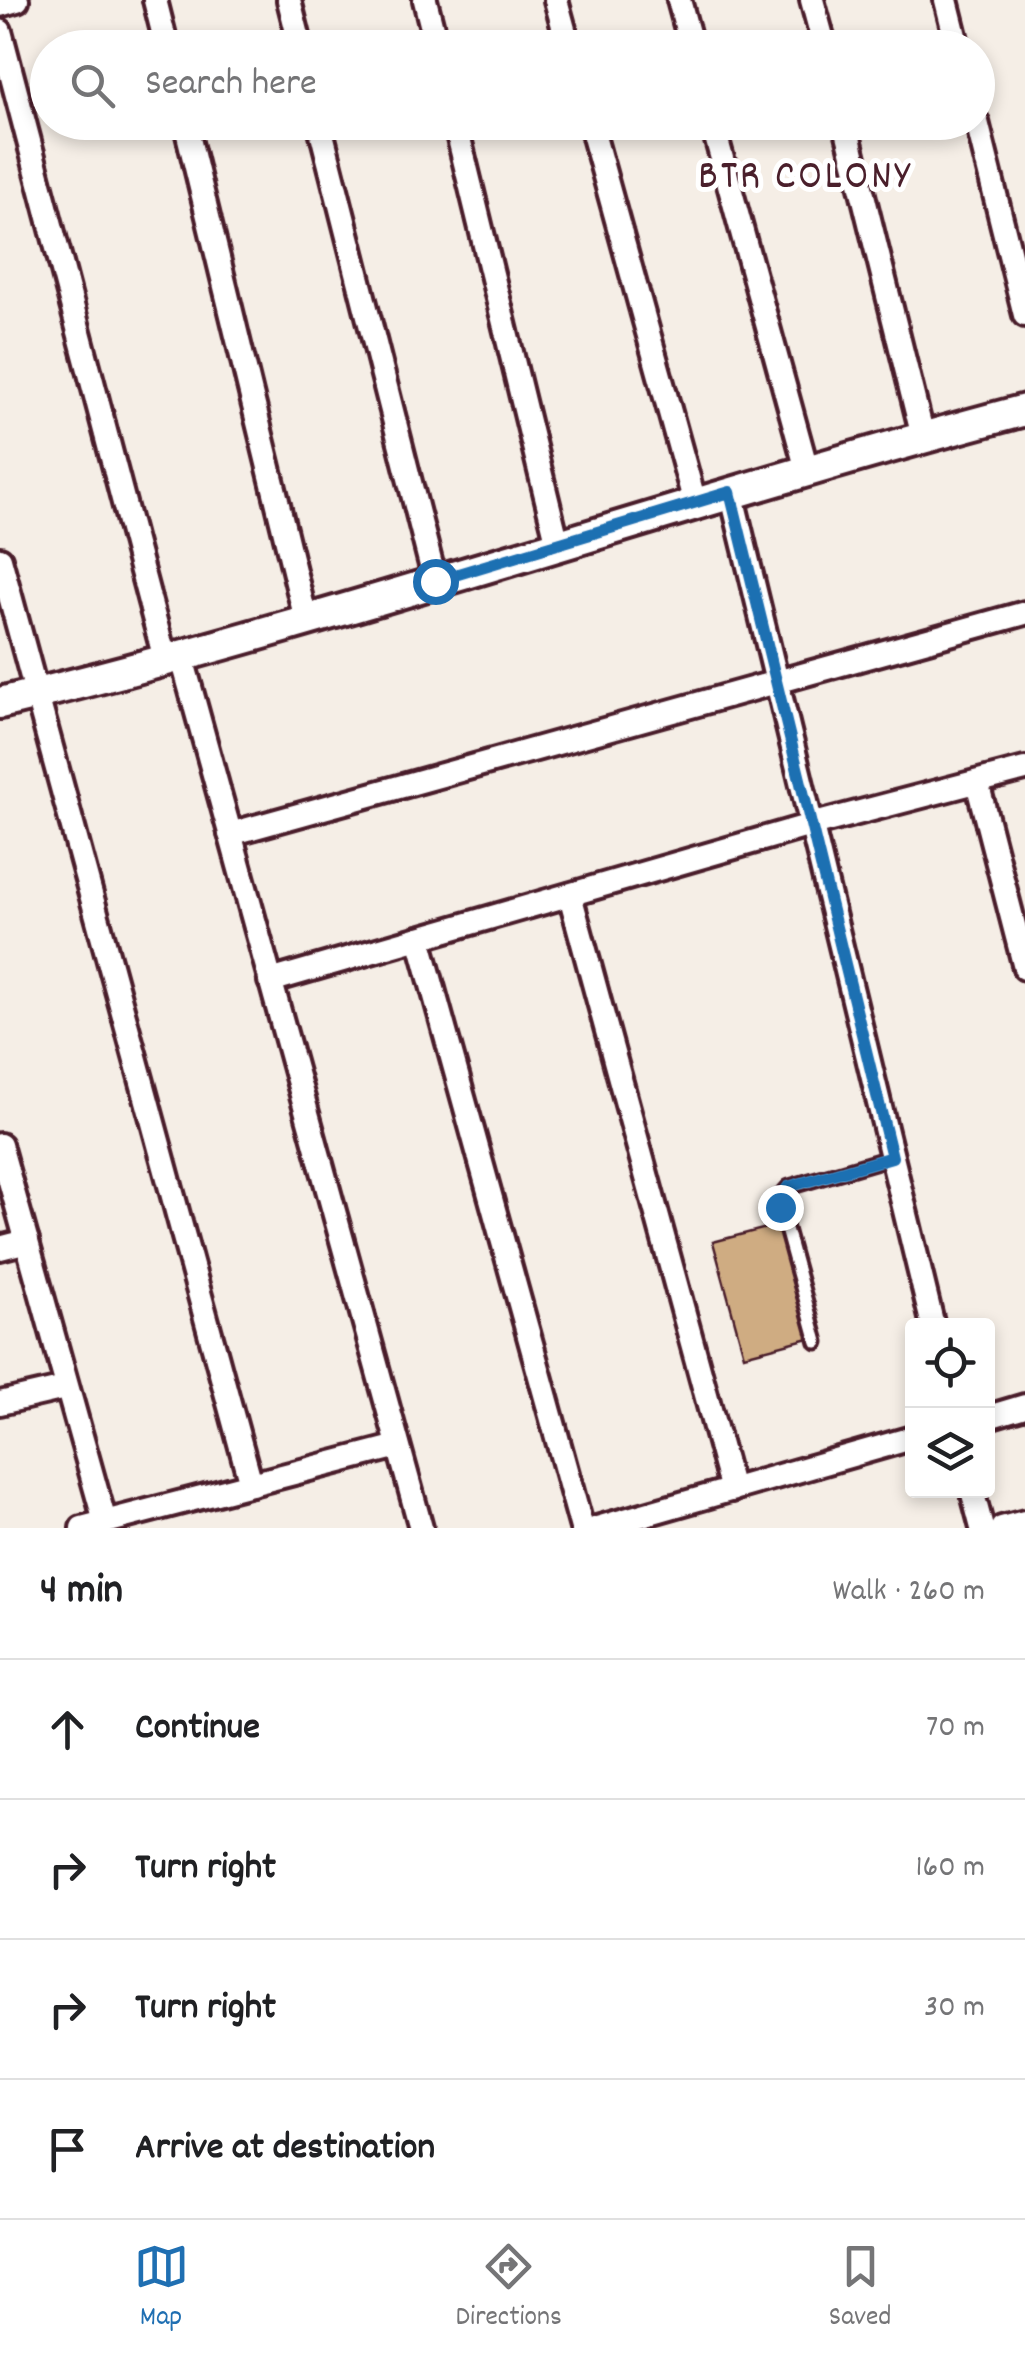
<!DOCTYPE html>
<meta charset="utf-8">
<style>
:root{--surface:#fff;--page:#f6f6f6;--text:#202124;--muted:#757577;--line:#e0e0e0;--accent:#1f6fb2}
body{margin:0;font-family:Dekko,sans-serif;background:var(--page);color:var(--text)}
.controls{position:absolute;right:30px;bottom:30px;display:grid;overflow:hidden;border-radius:10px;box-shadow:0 5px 15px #0003}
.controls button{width:90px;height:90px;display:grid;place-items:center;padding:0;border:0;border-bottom:2px solid var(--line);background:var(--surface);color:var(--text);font:50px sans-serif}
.stop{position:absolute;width:30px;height:30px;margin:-22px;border:8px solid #1f6fb2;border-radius:50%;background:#fff}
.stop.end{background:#1f6fb2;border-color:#fff;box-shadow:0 2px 10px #0008}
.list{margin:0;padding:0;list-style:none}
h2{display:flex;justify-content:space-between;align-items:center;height:130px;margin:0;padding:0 40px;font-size:42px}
h2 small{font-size:32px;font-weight:400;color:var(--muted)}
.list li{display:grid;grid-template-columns:65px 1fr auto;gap:30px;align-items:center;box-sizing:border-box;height:140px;padding:0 40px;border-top:2px solid var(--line)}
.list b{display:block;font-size:38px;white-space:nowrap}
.list em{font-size:32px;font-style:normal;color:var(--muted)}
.icon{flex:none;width:55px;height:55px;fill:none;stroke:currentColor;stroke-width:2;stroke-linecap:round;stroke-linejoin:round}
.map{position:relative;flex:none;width:1025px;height:1528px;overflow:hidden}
.search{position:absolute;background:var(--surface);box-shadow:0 5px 15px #0003;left:30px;right:30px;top:30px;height:110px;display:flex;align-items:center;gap:25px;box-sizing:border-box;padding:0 35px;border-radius:55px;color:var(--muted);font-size:38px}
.sheet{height:690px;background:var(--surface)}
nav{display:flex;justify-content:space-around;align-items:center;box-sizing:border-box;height:140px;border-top:2px solid var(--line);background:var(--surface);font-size:28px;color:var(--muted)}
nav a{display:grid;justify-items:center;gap:5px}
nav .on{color:var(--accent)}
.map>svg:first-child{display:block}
.building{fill:#cfac82;stroke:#4a1f2b;stroke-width:2.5}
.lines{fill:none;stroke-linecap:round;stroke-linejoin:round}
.service-casing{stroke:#4a1f2b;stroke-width:19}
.minor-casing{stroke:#4a1f2b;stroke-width:30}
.tertiary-casing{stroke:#4a1f2b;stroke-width:38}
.service{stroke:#fff;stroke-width:11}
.minor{stroke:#fff;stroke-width:22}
.tertiary{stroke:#fff;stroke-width:30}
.route{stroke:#1f6fb2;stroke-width:12}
.labels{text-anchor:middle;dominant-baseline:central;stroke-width:10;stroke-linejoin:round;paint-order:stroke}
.neighbourhood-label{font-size:42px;letter-spacing:2.5px;fill:#4a1f2b;stroke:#fff}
</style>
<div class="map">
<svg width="1025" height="1528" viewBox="0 0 1025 1528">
<rect width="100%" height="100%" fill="#f5eee6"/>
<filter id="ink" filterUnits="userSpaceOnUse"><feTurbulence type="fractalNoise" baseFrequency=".01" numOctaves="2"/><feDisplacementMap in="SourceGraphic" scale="20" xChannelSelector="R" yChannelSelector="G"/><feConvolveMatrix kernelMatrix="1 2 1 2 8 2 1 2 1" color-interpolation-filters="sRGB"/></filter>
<g filter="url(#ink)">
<path class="building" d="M778,1225L809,1338L744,1355L713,1242Z"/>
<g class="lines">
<g class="service-casing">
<path id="service" d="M817,1342L780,1207L781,1196L789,1187L892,1157"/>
</g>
<g class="minor-casing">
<g id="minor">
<path d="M155,0L167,48"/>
<path d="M289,0L301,48"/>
<path d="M425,0L437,48"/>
<path d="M556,0L569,48"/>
<path d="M679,0L692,48"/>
<path d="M812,0L825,48"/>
<path d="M946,0L958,48"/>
<path d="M0,5L17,0"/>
<path d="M0,31L166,663"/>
<path d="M185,122L306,620"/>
<path d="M319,122L435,581"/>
<path d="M455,122L558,545"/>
<path d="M590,122L695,503"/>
<path d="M712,122L807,470"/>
<path d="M845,122L923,437"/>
<path d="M977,122L1025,315"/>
<path d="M731,492L933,1326"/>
<path d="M0,559L251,1484"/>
<path d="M182,658L421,1528"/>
<path d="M977,782L1025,968"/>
<path d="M230,834L1025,613"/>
<path d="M570,895L732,1490"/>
<path d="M419,938L582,1528"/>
<path d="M270,981L811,825L1025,769"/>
<path d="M0,1145L105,1522"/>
<path d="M0,1248L27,1241"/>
<path d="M0,1403L65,1388"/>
<path d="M988,1417L1025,1406"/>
<path d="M972,1490L982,1528"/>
<path d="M82,1528L398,1446"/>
<path d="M597,1528L912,1438"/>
<path d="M1002,1528L1025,1522"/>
</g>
</g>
<g class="tertiary-casing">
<path id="tertiary" d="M0,703C345,619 681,501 1025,410"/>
</g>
<use href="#service" class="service"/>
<use href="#minor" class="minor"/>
<use href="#tertiary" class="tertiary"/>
</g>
</g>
<g class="lines" filter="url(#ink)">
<path class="route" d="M435,581L730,492L892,1157L788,1187L781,1196L780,1207"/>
</g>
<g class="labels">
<g class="neighbourhood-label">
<text x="805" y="179">BTR COLONY</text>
</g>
</g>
</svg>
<div class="controls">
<button><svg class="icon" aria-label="locate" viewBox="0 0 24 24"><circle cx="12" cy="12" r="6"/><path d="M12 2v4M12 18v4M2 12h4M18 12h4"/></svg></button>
<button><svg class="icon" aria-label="layers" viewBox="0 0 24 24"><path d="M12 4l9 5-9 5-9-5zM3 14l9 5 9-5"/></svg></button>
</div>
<div class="stop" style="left:435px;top:581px"></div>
<div class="stop end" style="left:780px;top:1207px"></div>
<div class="search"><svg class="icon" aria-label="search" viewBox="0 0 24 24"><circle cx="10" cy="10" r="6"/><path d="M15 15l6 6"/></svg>Search here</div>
</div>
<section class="sheet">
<h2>4 min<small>Walk · 260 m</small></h2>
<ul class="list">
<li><svg class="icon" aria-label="ahead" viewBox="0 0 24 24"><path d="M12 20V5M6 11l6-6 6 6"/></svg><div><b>Continue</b></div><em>70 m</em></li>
<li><svg class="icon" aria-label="right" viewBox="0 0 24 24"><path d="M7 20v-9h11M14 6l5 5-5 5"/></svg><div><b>Turn right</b></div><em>160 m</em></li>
<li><svg class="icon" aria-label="right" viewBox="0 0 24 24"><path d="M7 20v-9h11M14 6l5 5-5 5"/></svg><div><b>Turn right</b></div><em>30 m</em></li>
<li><svg class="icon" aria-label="arrive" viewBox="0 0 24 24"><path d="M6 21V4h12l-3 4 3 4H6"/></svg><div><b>Arrive at destination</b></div></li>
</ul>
</section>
<nav>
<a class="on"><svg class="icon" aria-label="map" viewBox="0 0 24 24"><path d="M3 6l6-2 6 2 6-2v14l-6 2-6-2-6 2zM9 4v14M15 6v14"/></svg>Map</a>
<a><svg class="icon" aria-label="directions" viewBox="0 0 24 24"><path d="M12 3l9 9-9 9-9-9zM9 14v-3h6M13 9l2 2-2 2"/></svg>Directions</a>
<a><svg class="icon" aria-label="saved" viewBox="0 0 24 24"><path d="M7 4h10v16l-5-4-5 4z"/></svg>Saved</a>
</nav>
